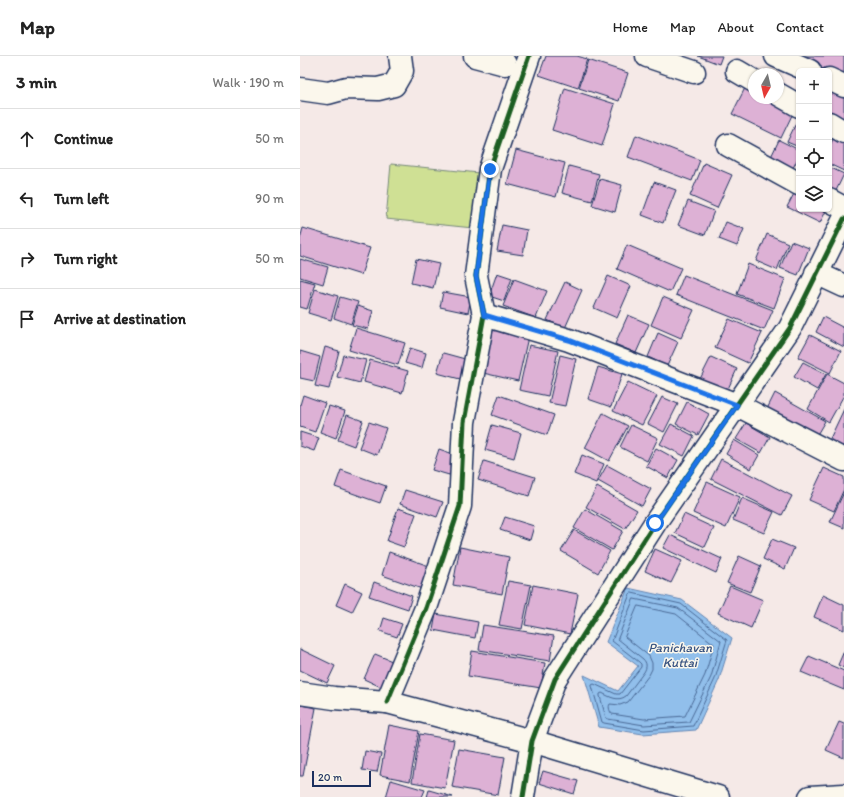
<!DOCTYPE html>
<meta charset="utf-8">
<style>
:root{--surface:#fff;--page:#f2f2f2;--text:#222;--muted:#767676;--line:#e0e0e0}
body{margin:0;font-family:Itim,sans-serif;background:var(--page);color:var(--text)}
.controls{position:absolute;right:12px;top:12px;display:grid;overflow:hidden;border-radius:6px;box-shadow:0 1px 3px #0004}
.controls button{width:36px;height:36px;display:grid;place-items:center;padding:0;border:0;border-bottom:1px solid var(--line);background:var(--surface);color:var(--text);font:20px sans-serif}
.compass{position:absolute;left:448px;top:12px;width:36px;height:36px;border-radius:50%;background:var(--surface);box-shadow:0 1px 3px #0004;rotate:188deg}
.scale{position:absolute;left:12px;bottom:10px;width:59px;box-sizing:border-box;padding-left:4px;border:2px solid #1b2f5e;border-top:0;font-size:11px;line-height:14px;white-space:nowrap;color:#1b2f5e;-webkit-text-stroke:3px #fbf7ec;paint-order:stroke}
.stop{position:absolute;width:12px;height:12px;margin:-9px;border:3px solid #1a73e8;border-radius:50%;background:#fff}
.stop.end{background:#1a73e8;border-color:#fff;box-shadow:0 1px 4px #0008}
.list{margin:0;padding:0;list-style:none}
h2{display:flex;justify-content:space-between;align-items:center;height:52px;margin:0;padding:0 16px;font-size:17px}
h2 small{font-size:13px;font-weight:400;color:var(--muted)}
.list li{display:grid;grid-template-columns:26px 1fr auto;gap:12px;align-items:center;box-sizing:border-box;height:60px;padding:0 16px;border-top:1px solid var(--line)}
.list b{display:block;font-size:15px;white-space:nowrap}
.list em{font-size:13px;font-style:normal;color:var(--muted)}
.icon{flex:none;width:22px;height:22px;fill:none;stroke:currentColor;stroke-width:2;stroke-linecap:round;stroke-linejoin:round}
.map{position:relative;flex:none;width:544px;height:741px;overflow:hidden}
header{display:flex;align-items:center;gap:24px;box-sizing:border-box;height:56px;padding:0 20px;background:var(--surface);border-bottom:1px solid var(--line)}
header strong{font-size:19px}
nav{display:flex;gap:22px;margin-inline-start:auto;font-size:14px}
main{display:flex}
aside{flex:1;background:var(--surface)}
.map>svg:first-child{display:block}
.green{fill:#cfe094;stroke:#758879}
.water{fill:#91bfeb;stroke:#6285b3}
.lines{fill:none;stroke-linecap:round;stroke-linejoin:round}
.shore{stroke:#4a6996;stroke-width:1}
.building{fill:#ddb1d5;stroke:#1b2f5e}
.minor-casing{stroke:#1b2f5e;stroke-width:25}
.minor{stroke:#fbf7ec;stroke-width:22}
.cycleway-casing{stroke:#fbf7ec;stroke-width:8}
.cycleway{stroke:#1b5e20;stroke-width:5}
.route{stroke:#1a73e8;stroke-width:5}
.labels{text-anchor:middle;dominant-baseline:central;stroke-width:3;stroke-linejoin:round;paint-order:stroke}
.water-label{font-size:13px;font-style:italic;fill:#385381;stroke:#fbf7ec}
</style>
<header>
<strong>Map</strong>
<nav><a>Home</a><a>Map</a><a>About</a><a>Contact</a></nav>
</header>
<main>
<aside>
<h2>3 min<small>Walk · 190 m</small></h2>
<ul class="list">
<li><svg class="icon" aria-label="ahead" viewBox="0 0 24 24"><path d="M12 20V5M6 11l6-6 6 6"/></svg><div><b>Continue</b></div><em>50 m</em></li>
<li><svg class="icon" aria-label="left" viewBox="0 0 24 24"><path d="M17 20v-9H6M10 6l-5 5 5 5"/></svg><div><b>Turn left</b></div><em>90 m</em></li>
<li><svg class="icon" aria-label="right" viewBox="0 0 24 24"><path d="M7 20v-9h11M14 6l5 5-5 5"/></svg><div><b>Turn right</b></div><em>50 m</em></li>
<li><svg class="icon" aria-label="arrive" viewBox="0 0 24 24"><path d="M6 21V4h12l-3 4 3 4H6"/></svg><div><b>Arrive at destination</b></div></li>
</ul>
</aside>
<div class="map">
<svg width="544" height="741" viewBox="0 0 544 741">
<rect width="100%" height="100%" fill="#f5e9e7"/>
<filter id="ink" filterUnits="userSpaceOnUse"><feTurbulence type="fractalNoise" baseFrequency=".025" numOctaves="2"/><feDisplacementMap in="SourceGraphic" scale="8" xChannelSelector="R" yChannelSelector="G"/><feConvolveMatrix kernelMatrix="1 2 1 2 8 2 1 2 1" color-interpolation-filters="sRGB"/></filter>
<g filter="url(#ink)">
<path class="green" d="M91,108L179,117L173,172L86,163Z"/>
<path class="water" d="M328,532L382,544L432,582L419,624L396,674L343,678L299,671L284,619L318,635L338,610L306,586Z"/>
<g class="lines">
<g class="shore">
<path d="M332,537L381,548L427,584L415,623L393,670L344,674L304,667L302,666L292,630V629L294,628L316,638H320L341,611V608L339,606L312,585L330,538Z"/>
<path d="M334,543L378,552L421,585L411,621L389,666L344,669L308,663L306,662L300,640V638L302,637C310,641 318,646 326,640L344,616C347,611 347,607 343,603L318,583Z"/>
<path d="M338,550L376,558L414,588L405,619L385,660L344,663L312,658C310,656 308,651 310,648L320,649L328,646L349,619L352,613V607L349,600L325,581Z"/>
</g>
</g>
<g class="building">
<path d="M246,0H277L287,3L278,32L239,19Z"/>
<path d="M398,0H422L419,8Z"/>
<path d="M490,0H544V26L529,15H521Z"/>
<path d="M288,4L328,17L319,45L279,32Z"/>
<path d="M265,32L315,48L302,90L252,74Z"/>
<path d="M445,32L454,36V42H467L494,55L481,82L432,58Z"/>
<path d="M529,35L544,42V66L529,58Z"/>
<path d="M499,61V91L487,86Z"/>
<path d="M536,77L544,81V115L529,108V91Z"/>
<path d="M336,79L400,104L392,125L328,101Z"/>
<path d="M479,84L499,94V100L491,116L469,105Z"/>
<path d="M216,94L265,107L256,141L207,128Z"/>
<path d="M404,107L432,119L417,152L390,140Z"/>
<path d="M269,110L299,118L292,145L262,137Z"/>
<path d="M529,111L544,118L534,139L529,137Z"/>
<path d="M300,123L322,129L315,156L292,149Z"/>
<path d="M354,126L376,134L363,167L342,159Z"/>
<path d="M497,132H499V153H527L520,167L487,151Z"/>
<path d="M388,145L414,155L405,179L378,169Z"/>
<path d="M426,166L444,173L437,190L419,183Z"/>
<path d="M202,169L227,174L223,199L197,195Z"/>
<path d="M3,172L70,192L61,219L0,200V183Z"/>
<path d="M467,178L488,187L477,214L456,205Z"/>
<path d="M491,185L509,192L498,219L480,212Z"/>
<path d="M327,189L381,212L370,236L317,213Z"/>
<path d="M0,203L28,211L23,228L0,221Z"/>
<path d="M116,203L139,208L133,232L111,227Z"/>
<path d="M448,208L485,223L474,252L437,238Z"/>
<path d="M197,217L212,222L204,245L189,240Z"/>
<path d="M384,219L473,254L464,274L376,239Z"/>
<path d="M308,220L331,230L317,262L294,252Z"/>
<path d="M0,223L15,227L7,253L0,251Z"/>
<path d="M214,223L247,235L236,262L203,250Z"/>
<path d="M265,226L282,234L265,272L247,264Z"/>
<path d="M15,233L38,240L31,264L8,257Z"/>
<path d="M143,236L171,241L168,257L140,251Z"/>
<path d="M40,241L58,246L51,268L34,262Z"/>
<path d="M363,241L394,254L381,282L351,269Z"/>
<path d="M58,250L73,255L68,273L52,269Z"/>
<path d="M328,259L349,268L336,297L315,288Z"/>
<path d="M523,261L544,272V291L516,276Z"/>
<path d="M429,263L462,277L448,307L415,292Z"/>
<path d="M56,272L105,287L98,309L49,294Z"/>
<path d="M193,273L228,281L218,325L183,317Z"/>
<path d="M358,277L378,286L367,310L348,301Z"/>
<path d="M510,279L541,295L530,317L498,301Z"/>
<path d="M229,289L258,295L248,340L219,334Z"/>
<path d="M25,291L39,295L29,333L15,330Z"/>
<path d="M110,292L126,297L122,312L105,307Z"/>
<path d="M0,295L20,301L14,325L0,322Z"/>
<path d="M143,297L165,303L160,323L137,317Z"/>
<path d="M43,299L66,304L60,327L37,321Z"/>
<path d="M260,299L276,303L265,350L249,347Z"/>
<path d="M411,301L437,313L427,335L400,323Z"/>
<path d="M70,304L108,315L102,337L64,326Z"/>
<path d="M503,306L526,318L517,334L494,321Z"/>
<path d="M298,311L322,318L311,351L288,343Z"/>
<path d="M527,318L544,327V339L529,366L508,353Z"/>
<path d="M328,326L357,340L342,369L313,355Z"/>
<path d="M475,337L525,365L515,382L466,355Z"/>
<path d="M3,339L25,347L15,376L0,371V349Z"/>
<path d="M199,339L254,359L247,379L192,359Z"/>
<path d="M362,341L378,348L364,376L348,368Z"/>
<path d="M387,346L409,358L398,379L376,368Z"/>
<path d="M29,350L45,355L36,382L20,376Z"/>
<path d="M544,353V397L527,389Z"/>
<path d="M303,357L328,370L309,405L285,392Z"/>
<path d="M47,359L63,365L54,390L38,384Z"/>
<path d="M69,366L86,372L77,399L59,392Z"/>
<path d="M446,367L470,381L461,397L436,383Z"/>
<path d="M371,368L394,380L384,400L360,388Z"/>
<path d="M192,369L221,377L214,402L185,394Z"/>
<path d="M331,369L358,382L347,405L320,391Z"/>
<path d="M0,376L19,382L14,395L0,390Z"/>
<path d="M434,384L459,399L451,413L426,398Z"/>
<path d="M356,392L378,404L368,422L346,410Z"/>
<path d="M139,393L156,399L149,419L132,414Z"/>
<path d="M282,399L304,408L296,427L274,418Z"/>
<path d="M421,403L492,440L482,459L411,423Z"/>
<path d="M184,405L235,421L229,440L178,424Z"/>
<path d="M307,409L351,433L342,450L298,425Z"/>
<path d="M524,412L544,421V433L534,455L509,444Z"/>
<path d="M41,414L86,430L80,447L35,431Z"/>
<path d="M407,426L440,441L426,472L393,457Z"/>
<path d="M297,431L337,454L325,473L286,451Z"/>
<path d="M105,434L143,446L137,461L100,448Z"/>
<path d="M544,436V472L530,466Z"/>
<path d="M442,442L474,456L464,477L433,464Z"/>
<path d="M98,452L116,458L104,491L87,485Z"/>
<path d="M285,453L323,475L312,494L274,472Z"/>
<path d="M384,458L414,472L405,491L375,477Z"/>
<path d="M205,461L234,470L230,484L200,474Z"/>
<path d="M274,474L310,495L298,517L261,495Z"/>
<path d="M370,479L422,503L416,517L363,492Z"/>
<path d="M472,483L494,492L485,513L463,503Z"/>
<path d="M160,491L209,501L202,538L153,529Z"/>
<path d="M355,493L382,505L371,527L345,515Z"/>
<path d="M89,496L132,511L125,534L82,519Z"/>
<path d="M439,500L461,510L450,536L427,527Z"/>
<path d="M208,525L231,529L222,573L199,569Z"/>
<path d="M74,526L112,540L108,553L69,540Z"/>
<path d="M45,528L62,536L52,556L36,549Z"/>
<path d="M233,529L278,538L270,578L225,569Z"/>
<path d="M430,530L463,544L451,572L418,557Z"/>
<path d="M523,539L544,549V574L514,561Z"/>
<path d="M136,558L178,566L175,582L133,574Z"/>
<path d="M84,562L102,568L97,581L80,575Z"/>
<path d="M183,569L254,580L250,605L179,594Z"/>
<path d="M0,593L35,610L27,627L0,614Z"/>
<path d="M172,595L245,607L241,632L168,620Z"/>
<path d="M544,595V612L538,609Z"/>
<path d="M75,598L92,605L81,631L64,623Z"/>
<path d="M509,600L544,615V634L501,616Z"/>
<path d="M0,649L16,652L3,720H0Z"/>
<path d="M539,666L544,668V702L526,694Z"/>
<path d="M89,669L119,675L110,725L80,719Z"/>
<path d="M120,678L154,684L145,732L112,726Z"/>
<path d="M159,693L205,701L198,739L152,731Z"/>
<path d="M65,695L81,698L77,716L62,714Z"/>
<path d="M243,715L278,725L274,738L239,727Z"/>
<path d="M91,724L125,734L122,741H86Z"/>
<path d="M129,734L153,741H127Z"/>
</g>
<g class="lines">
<g class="minor-casing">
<g id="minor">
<path d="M175,0L205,8"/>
<path d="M347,0L394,16"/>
<path d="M476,0L510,15"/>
<path d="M437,15L454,25"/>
<path d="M529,23L544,30"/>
<path d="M0,33L28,37L46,32L78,33L94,29L102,15L100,0"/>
<path d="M478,38L499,50"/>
<path d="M529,67L544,76"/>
<path d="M428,89L499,128"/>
<path d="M529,144L544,152"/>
<path d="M516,217L544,230"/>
<path d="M184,259L269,284L437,349L544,404"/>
<path d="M0,637L34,642L87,646L232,685L418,741"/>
<path d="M87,646L126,552L160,450L164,366L184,259L176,220L190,113L229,0"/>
<path d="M223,741L232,685L255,623L355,467L490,272L544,163"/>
<path d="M510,741L544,739"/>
</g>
</g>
<use href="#minor" class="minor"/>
<g class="cycleway-casing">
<g id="cycleway">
<path d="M87,646L126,552L160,450L164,366L184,259L176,220L190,113L229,0"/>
<path d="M223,741L232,685L255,623L355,467L490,272L544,163"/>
</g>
</g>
<use href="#cycleway" class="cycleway"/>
</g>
</g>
<g class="lines" filter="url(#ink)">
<path class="route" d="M190,113L176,220L184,259L269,284L437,349L355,467"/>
</g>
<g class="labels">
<g class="water-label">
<text x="380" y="591">Panichavan<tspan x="380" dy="15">Kuttai</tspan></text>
</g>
</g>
</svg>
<div class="controls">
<button>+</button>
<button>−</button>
<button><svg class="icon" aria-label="locate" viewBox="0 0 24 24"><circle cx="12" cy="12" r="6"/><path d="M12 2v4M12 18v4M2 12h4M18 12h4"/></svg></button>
<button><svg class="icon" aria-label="layers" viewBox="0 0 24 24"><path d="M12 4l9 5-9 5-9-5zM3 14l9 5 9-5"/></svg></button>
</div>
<svg class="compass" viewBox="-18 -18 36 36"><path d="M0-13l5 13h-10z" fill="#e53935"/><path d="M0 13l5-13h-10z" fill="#767676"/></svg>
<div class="scale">20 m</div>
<div class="stop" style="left:355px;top:467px"></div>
<div class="stop end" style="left:190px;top:113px"></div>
</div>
</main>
